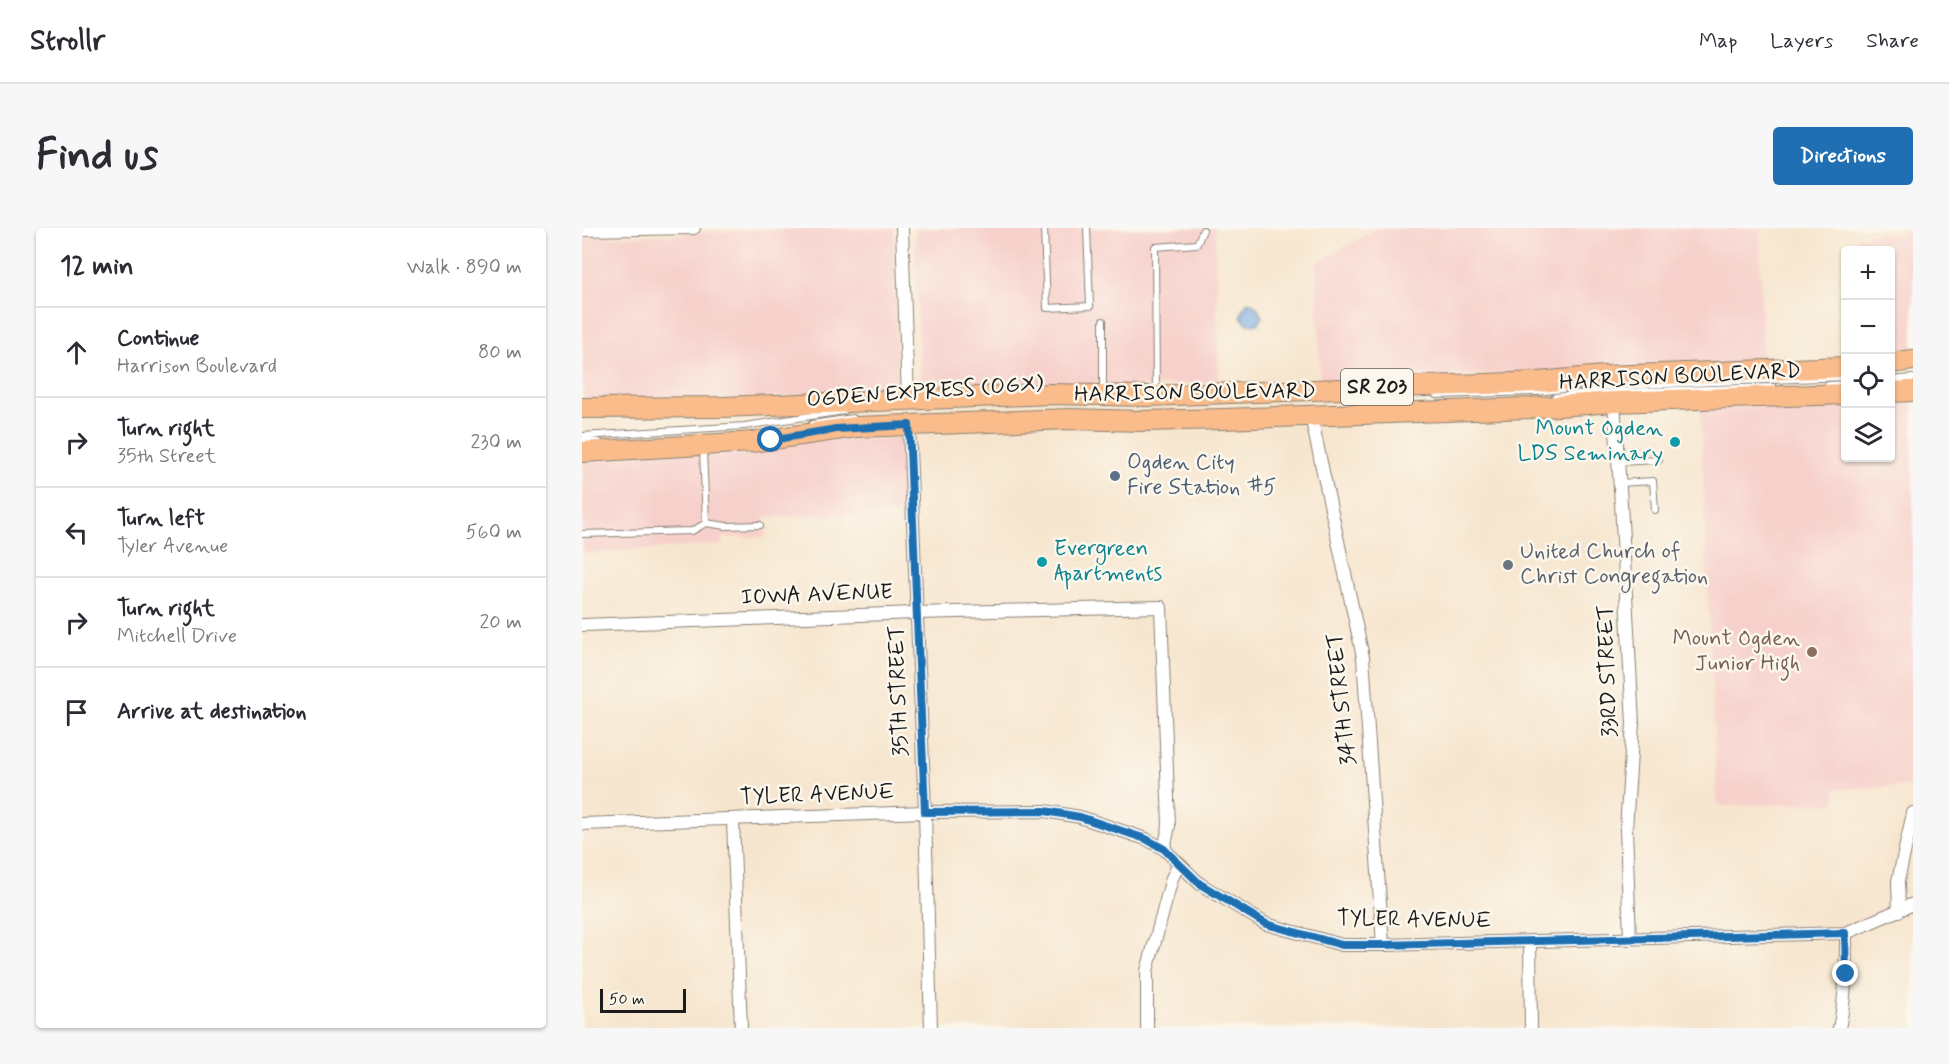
<!DOCTYPE html>
<meta charset="utf-8">
<style>
:root{--surface:#fff;--page:#f7f7f7;--text:#2b2b33;--muted:#7c7c81;--line:#e1e1e2;--accent:#1f6fb2}
body{margin:0;font-family:Mynerve,sans-serif;background:var(--page);color:var(--text)}
.controls{position:absolute;right:18px;top:18px;display:grid;overflow:hidden;border-radius:6px;box-shadow:0 2px 4px #0004}
.controls button{width:54px;height:54px;display:grid;place-items:center;padding:0;border:0;border-bottom:2px solid var(--line);background:var(--surface);color:var(--text);font:30px sans-serif}
.scale{position:absolute;left:18px;bottom:15px;width:86px;box-sizing:border-box;padding-left:6px;border:3px solid #1c1c1c;border-top:0;font-size:16px;line-height:21px;white-space:nowrap;color:#1c1c1c;-webkit-text-stroke:4px #fbf7ec;paint-order:stroke}
.stop{position:absolute;width:18px;height:18px;margin:-14px;border:4px solid #1f6fb2;border-radius:50%;background:#fff}
.stop.end{background:#1f6fb2;border-color:#fff;box-shadow:0 2px 6px #0008}
.list{margin:0;padding:0;list-style:none}
h2{display:flex;justify-content:space-between;align-items:center;height:78px;margin:0;padding:0 24px;font-size:26px}
h2 small{font-size:20px;font-weight:400;color:var(--muted)}
.list li{display:grid;grid-template-columns:39px 1fr auto;gap:18px;align-items:center;box-sizing:border-box;height:90px;padding:0 24px;border-top:2px solid var(--line)}
.list b{display:block;font-size:22px;white-space:nowrap}
.list p{margin:0;font-size:20px;white-space:nowrap;color:var(--muted)}
.list em{font-size:20px;font-style:normal;color:var(--muted)}
.icon{flex:none;width:33px;height:33px;fill:none;stroke:currentColor;stroke-width:2;stroke-linecap:round;stroke-linejoin:round}
.map{position:relative;flex:none;width:1331px;height:800px;overflow:hidden;border-radius:6px}
header{display:flex;align-items:center;gap:36px;box-sizing:border-box;height:84px;padding:0 30px;background:var(--surface);border-bottom:2px solid var(--line)}
header strong{font-size:28px}
nav{display:flex;gap:33px;margin-inline-start:auto;font-size:21px}
.intro{display:flex;align-items:center;justify-content:space-between;box-sizing:border-box;height:144px;padding:0 36px}
h1{margin:0;font-size:42px}
.button{padding:15px 27px;border-radius:6px;background:var(--accent);color:#fff;font-size:21px;font-weight:700}
main{display:flex;gap:36px;padding:0 36px}
aside{flex:1;background:var(--surface);border-radius:6px;box-shadow:0 2px 4px #0004}
.map>svg:first-child{display:block}
.built{fill:#f7d0cb}
.water{fill:#71a5de;stroke:#46607d;stroke-width:1.5}
.lines{fill:none;stroke-linecap:round;stroke-linejoin:round}
.lane-casing{stroke:#8a8176;stroke-width:8}
.street-casing{stroke:#8a8176;stroke-width:14}
.primary-casing{stroke:#8a8176;stroke-width:22}
.lane{stroke:#fff;stroke-width:6}
.street{stroke:#fff;stroke-width:12}
.primary{stroke:#f9bc8a;stroke-width:20}
.route{stroke:#1f6fb2;stroke-width:8}
.culture-dot{fill:#0f9aa8;stroke:#fbf7ec;stroke-width:2}
.service-dot{fill:#5c6f8a;stroke:#fbf7ec;stroke-width:2}
.worship-dot{fill:#6b7280;stroke:#fbf7ec;stroke-width:2}
.education-dot{fill:#8d6e63;stroke:#fbf7ec;stroke-width:2}
.labels{text-anchor:middle;dominant-baseline:central;stroke-width:5;stroke-linejoin:round;paint-order:stroke}
.shield{fill:#fbf7ec;stroke:#5f5e5a;stroke-width:1.5}
.shield-label{font-size:21px;font-weight:bold;fill:#1c1c1c}
.street-label{font-size:22px;fill:#1c1c1c;stroke:#fbf7ec}
.culture-label{font-size:22px;fill:#0d838f;stroke:#fbf7ec;text-anchor:end}
.service-label{font-size:22px;fill:#4e5e75;stroke:#fbf7ec;text-anchor:start}
.worship-label{font-size:22px;fill:#5b616d;stroke:#fbf7ec;text-anchor:start}
.education-label{font-size:22px;fill:#785e54;stroke:#fbf7ec;text-anchor:end}
</style>
<header>
<strong>Strollr</strong>
<nav><a>Map</a><a>Layers</a><a>Share</a></nav>
</header>
<div class="intro"><h1>Find us</h1><a class="button">Directions</a></div>
<main>
<aside>
<h2>12 min<small>Walk · 890 m</small></h2>
<ul class="list">
<li><svg class="icon" aria-label="ahead" viewBox="0 0 24 24"><path d="M12 20V5M6 11l6-6 6 6"/></svg><div><b>Continue</b><p>Harrison Boulevard</p></div><em>80 m</em></li>
<li><svg class="icon" aria-label="right" viewBox="0 0 24 24"><path d="M7 20v-9h11M14 6l5 5-5 5"/></svg><div><b>Turn right</b><p>35th Street</p></div><em>230 m</em></li>
<li><svg class="icon" aria-label="left" viewBox="0 0 24 24"><path d="M17 20v-9H6M10 6l-5 5 5 5"/></svg><div><b>Turn left</b><p>Tyler Avenue</p></div><em>560 m</em></li>
<li><svg class="icon" aria-label="right" viewBox="0 0 24 24"><path d="M7 20v-9h11M14 6l5 5-5 5"/></svg><div><b>Turn right</b><p>Mitchell Drive</p></div><em>20 m</em></li>
<li><svg class="icon" aria-label="arrive" viewBox="0 0 24 24"><path d="M6 21V4h12l-3 4 3 4H6"/></svg><div><b>Arrive at destination</b></div></li>
</ul>
</aside>
<div class="map">
<svg width="1331" height="800" viewBox="0 0 1331 800">
<rect width="100%" height="100%" fill="#fbf7ec"/>
<filter id="ink" filterUnits="userSpaceOnUse"><feTurbulence type="fractalNoise" baseFrequency=".0167" numOctaves="2"/><feDisplacementMap in="SourceGraphic" scale="12" xChannelSelector="R" yChannelSelector="G"/><feConvolveMatrix kernelMatrix="1 2 1 2 8 2 1 2 1" color-interpolation-filters="sRGB"/></filter>
<filter id="wash" filterUnits="userSpaceOnUse"><feTurbulence type="fractalNoise" baseFrequency=".008" numOctaves="4" result="noise"/><feDisplacementMap in="SourceGraphic" scale="24" xChannelSelector="R" yChannelSelector="G"/><feGaussianBlur stdDeviation="1.35" result="paint"/><feColorMatrix in="noise" values="0 0 0 0 0 0 0 0 0 0 0 0 0 0 0 0 0 1.4 0 .05"/><feComposite in="paint" operator="in"/></filter>
<g filter="url(#wash)">
<rect width="100%" height="100%" fill="#f7e6cf"/>
<g class="built">
<path d="M233,0H310L312,2L316,158L315,163L12,177L1,170L0,10Z"/>
<path d="M337,0H633L637,155L344,165L338,160L333,8V4Z"/>
<path d="M795,0H1178L1180,137L738,152L735,35Z"/>
<path d="M1331,4V132L1309,133L1308,22H1276V8Z"/>
<path d="M1309,176H1331V558L1253,561V575L1143,578L1135,576L1118,179L1263,177L1264,230H1308Z"/>
<path d="M319,210L322,285L183,289L184,309L140,310V317L0,325L1,233L141,215Z"/>
</g>
<path class="water" d="M666,74C675,76 677,82 680,90L676,96H666L659,89L660,82Z"/>
</g>
<g filter="url(#ink)">
<g class="lines">
<g class="lane-casing">
<g id="lane">
<path d="M462,0L465,80L508,78L505,0"/>
<path d="M521,93V163"/>
<path d="M1308,152L1331,150"/>
<path d="M1246,157L1264,156"/>
<path d="M1006,159L1263,149"/>
<path d="M574,164L573,19L615,16L621,2"/>
<path d="M854,167L954,164L981,161"/>
<path d="M973,169L1006,165L1191,159"/>
<path d="M230,196L271,190"/>
<path d="M0,208L163,198L262,183"/>
<path d="M0,212L17,214"/>
<path d="M121,221L124,295"/>
<path d="M1036,234L1077,232"/>
<path d="M1038,255L1071,253L1073,282"/>
<path d="M0,306L110,303L124,295L144,298L178,297"/>
</g>
</g>
<g class="street-casing">
<g id="street">
<path d="M320,0L326,171"/>
<path d="M0,2L112,0"/>
<path d="M1032,174L1039,275L1051,495L1044,601L1048,711"/>
<path d="M729,188L781,429L801,717"/>
<path d="M327,197L343,584L349,800"/>
<path d="M0,397L334,385L579,379L587,598L582,621"/>
<path d="M151,592L159,800"/>
<path d="M0,596L343,584L463,583L498,589L564,611L582,621L618,656L684,696L760,717H801L1264,705L1331,676"/>
<path d="M1317,683L1316,653L1331,585"/>
<path d="M948,713L949,800"/>
<path d="M565,800V743L590,650L597,636"/>
<path d="M1257,800C1264,768 1264,738 1264,705"/>
</g>
</g>
<g class="primary-casing">
<g id="primary">
<path d="M1308,135L1331,132"/>
<path d="M1308,164L1331,163"/>
<path d="M0,180L140,179L469,166L565,168L956,154L1022,148L1264,139"/>
<path d="M0,224L170,214L274,199L488,191L561,193L641,191L948,180L1032,174L1264,166"/>
</g>
</g>
<use href="#lane" class="lane"/>
<use href="#street" class="street"/>
<use href="#primary" class="primary"/>
</g>
</g>
<g class="lines" filter="url(#ink)">
<path class="route" d="M189,212L254,201L327,197L343,584L463,583L498,589L564,611L582,621L618,656L684,696L760,717H801L1263,705L1264,746"/>
</g>
<g class="culture-dot">
<circle cx="1093" cy="214" r="6"/>
<circle cx="460" cy="334" r="6"/>
</g>
<circle class="service-dot" cx="533" cy="248" r="6"/>
<circle class="worship-dot" cx="926" cy="337" r="6"/>
<circle class="education-dot" cx="1230" cy="424" r="6"/>
<g class="labels">
<rect class="shield" x="759" y="141" width="72" height="36" rx="4.5"/>
<g class="shield-label">
<text x="795" y="159">SR 203</text>
</g>
<g class="street-label">
<text transform="translate(1098 149) rotate(-3)">HARRISON BOULEVARD</text>
<text transform="translate(343 164) rotate(-4)">OGDEN EXPRESS (OGX)</text>
<text transform="translate(613 165) rotate(-1)">HARRISON BOULEVARD</text>
<text transform="translate(235 367) rotate(-2)">IOWA AVENUE</text>
<text transform="translate(1026 443) rotate(-92)">33RD STREET</text>
<text transform="translate(317 463) rotate(-92)">35TH STREET</text>
<text transform="translate(760 471) rotate(-96)">34TH STREET</text>
<text transform="translate(235 567) rotate(-2)">TYLER AVENUE</text>
<text transform="translate(832 692) rotate(1)">TYLER AVENUE</text>
</g>
<g class="culture-label">
<text x="1081" y="201">Mount Ogden<tspan x="1081" dy="25">LDS Seminary</tspan></text>
<text x="472" y="321" text-anchor="start">Evergreen<tspan x="472" dy="25">Apartments</tspan></text>
</g>
<g class="service-label">
<text x="545" y="235">Ogden City<tspan x="545" dy="25">Fire Station #5</tspan></text>
</g>
<g class="worship-label">
<text x="938" y="324">United Church of<tspan x="938" dy="25">Christ Congregation</tspan></text>
</g>
<g class="education-label">
<text x="1218" y="411">Mount Ogden<tspan x="1218" dy="25">Junior High</tspan></text>
</g>
</g>
</svg>
<div class="controls">
<button>+</button>
<button>−</button>
<button><svg class="icon" aria-label="locate" viewBox="0 0 24 24"><circle cx="12" cy="12" r="6"/><path d="M12 2v4M12 18v4M2 12h4M18 12h4"/></svg></button>
<button><svg class="icon" aria-label="layers" viewBox="0 0 24 24"><path d="M12 4l9 5-9 5-9-5zM3 14l9 5 9-5"/></svg></button>
</div>
<div class="scale">50 m</div>
<div class="stop" style="left:189px;top:212px"></div>
<div class="stop end" style="left:1264px;top:746px"></div>
</div>
</main>
